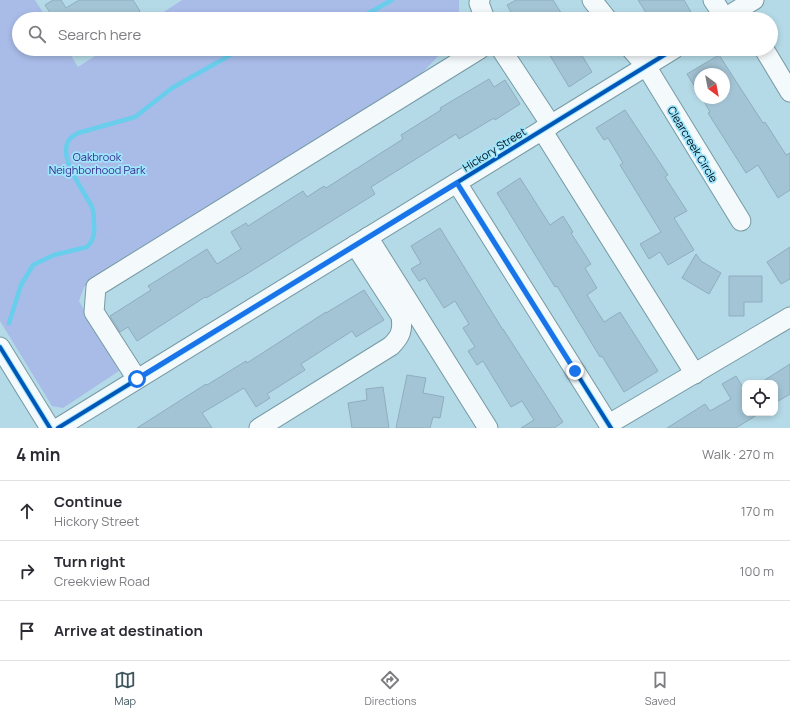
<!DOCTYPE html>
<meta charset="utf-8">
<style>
:root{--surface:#fff;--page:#f7f7f7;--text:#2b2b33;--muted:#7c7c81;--line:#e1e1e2;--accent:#3f555e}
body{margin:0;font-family:Manrope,sans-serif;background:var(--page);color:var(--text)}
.controls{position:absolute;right:12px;bottom:12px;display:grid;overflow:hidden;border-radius:8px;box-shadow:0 2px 6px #0003}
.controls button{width:36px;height:36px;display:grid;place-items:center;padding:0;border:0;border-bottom:1px solid var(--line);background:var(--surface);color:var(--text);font:20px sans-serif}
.compass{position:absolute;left:694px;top:68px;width:36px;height:36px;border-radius:50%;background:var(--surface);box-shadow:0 2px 6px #0003;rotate:148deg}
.stop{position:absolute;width:12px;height:12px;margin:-9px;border:3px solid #1a73e8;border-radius:50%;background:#fff}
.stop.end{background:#1a73e8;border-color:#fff;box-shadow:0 1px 4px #0008}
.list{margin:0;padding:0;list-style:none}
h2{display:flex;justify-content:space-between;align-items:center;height:52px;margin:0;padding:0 16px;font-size:17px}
h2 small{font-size:13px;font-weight:400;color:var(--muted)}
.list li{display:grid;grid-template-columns:26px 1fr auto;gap:12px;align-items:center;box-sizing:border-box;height:60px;padding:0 16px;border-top:1px solid var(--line)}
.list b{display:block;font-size:15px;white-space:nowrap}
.list p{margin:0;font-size:13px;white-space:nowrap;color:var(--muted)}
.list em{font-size:13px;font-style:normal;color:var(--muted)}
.icon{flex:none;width:22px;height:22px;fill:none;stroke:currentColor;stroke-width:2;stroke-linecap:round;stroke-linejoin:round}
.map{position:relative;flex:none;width:790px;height:428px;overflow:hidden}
.search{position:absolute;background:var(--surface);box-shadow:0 2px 6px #0003;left:12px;right:12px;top:12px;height:44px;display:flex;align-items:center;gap:10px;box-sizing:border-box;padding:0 14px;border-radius:22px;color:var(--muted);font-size:15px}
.sheet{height:232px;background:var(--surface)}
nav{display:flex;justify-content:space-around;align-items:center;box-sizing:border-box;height:56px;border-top:1px solid var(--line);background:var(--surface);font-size:11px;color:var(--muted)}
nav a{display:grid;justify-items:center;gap:2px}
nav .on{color:var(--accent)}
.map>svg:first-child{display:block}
.green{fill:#a9bce8}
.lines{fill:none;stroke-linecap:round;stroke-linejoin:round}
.stream{stroke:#69cdec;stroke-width:4.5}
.building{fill:#a3c4d5;stroke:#90adbc}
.minor-casing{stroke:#759aa5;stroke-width:21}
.minor{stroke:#f4f9fb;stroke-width:19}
.cycleway-casing{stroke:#9fe5fd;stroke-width:6}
.cycleway{stroke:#0057b8;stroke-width:4}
.route{stroke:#1a73e8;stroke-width:5}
.labels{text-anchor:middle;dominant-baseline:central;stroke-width:3.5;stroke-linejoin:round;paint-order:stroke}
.street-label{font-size:11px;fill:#000e14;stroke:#9fe5fd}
.park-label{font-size:11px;fill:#362b8b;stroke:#9fe5fd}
</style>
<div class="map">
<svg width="790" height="428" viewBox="0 0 790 428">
<rect width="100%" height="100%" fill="#b5dae7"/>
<g class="green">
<path d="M0,0H35L47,19H19V49H67L78,67L106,49H445L422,73L84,287L79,301L119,371L63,408L52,406L0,321Z"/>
<path d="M182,0H459V19H153Z"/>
</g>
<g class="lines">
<g class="stream">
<path d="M358,19L392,0"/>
<path d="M9,323L21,285L33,265L54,255L87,247C93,241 95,233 94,225C94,219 94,212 92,207C84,191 61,162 67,144C69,138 73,136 78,133L135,117L172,88L241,49"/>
</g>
</g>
<g class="building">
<path d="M53,0H61L66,8L79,0H133L140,11L127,19H49L53,17L45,5Z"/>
<path d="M516,0H553L565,19H515L507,5Z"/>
<path d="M638,0H684L691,12L679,19H650Z"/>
<path d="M546,49H578L592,72L569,87Z"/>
<path d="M719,55L763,123L765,122L786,155L790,153V190L778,198L758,165L746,173L708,113L710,112L702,98H724V74H700V95L687,74Z"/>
<path d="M489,79L494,87L505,80L520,104L495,120L494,118L459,139L456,134L371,187L375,194L245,275L206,298L205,297L137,341L128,327L120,332L110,316L151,290L148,286L207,249L217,264L241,249L231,232L246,223L248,226L303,191L307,197L324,186L326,188L403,139L401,135L441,110L440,108Z"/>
<path d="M625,110L668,175L665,177L687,211L674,218L694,250L668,265L660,252L649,259L640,244L661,232L620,165L623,163L608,138L604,140L596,128Z"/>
<path d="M520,178L550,225L563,216L573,232L571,233L591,264L585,268L597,288L587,295L604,322L620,312L658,371L624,392L602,356L600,357L557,286L555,287L497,193Z"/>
<path d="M440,228L503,330V329L563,422L554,428H521L534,420L522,401L511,407L483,361L477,365L468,351L475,347L463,328L469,324L455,301L444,308L425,278L419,281L411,269L421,263L411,246Z"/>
<path d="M790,247V279L781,284L767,262Z"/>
<path d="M696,254L701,261L721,273L709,294L682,278Z"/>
<path d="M729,276H762V302H744V316H729Z"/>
<path d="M364,290L384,320L356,337L352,331L301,364L305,370L267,394L270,398L256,407L244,388L202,413L212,428H137L206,384L207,385L246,361L247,363L326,312V313Z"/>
<path d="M790,364V394L775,403V383H760Z"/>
<path d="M407,375L426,378L423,393L444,397L440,418L433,417L430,428H396Z"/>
<path d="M736,376L745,391V413H760L736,428H667L705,404L710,411L731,399L722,384Z"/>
<path d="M383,387L389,428H352L348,403L367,400L366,389Z"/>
</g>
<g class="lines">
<g class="minor-casing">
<g id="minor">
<path d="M480,0L479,3L485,19"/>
<path d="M592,0L607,19"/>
<path d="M713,0L725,18"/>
<path d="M723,19L754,0"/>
<path d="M501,49L551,125"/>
<path d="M631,49L646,66L741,221"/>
<path d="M764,49L790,92"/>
<path d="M542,130L695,374"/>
<path d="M457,183L611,428"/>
<path d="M368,237L488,428"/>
<path d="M0,347L50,428"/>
<path d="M137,379L94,312L96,287L480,49"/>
<path d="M609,424L790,317"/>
<path d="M58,428L674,49"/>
<path d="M259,428L391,346C401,336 403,330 401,316L355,245"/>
</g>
</g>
<use href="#minor" class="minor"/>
<g class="cycleway-casing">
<g id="cycleway">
<path d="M457,183L611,428"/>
<path d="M0,347L50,428"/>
<path d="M58,428L674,49"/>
</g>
</g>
<use href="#cycleway" class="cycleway"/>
</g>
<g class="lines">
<path class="route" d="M137,379L457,183L575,371"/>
</g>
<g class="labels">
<g class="street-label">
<text transform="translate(693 144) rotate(59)">Clearcreek Circle</text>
<text transform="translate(494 149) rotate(-32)">Hickory Street</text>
</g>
<g class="park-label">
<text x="97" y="156">Oakbrook<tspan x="97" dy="13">Neighborhood Park</tspan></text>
</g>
</g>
</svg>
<div class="controls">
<button><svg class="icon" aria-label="locate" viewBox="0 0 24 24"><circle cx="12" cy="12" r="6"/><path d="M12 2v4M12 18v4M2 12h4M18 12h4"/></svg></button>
</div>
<svg class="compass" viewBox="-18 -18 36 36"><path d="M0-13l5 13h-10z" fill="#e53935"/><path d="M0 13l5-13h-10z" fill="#7c7c81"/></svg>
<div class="stop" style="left:137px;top:379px"></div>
<div class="stop end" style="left:575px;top:371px"></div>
<div class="search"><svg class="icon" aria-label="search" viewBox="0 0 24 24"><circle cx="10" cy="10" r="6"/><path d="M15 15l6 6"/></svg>Search here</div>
</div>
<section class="sheet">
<h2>4 min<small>Walk · 270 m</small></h2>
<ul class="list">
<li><svg class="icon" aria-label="ahead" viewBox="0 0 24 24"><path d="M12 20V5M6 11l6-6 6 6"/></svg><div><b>Continue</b><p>Hickory Street</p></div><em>170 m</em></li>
<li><svg class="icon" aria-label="right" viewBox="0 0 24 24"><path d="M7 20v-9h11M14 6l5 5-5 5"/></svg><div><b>Turn right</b><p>Creekview Road</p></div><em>100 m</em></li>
<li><svg class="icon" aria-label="arrive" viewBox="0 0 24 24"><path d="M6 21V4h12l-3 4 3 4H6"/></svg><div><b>Arrive at destination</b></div></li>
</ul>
</section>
<nav>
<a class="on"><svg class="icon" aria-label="map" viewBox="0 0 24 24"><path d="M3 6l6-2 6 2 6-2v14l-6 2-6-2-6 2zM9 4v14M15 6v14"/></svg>Map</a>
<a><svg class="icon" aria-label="directions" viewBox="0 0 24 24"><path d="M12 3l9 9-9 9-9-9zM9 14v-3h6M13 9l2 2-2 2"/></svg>Directions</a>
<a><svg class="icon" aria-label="saved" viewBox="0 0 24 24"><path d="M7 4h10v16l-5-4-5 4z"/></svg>Saved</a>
</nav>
